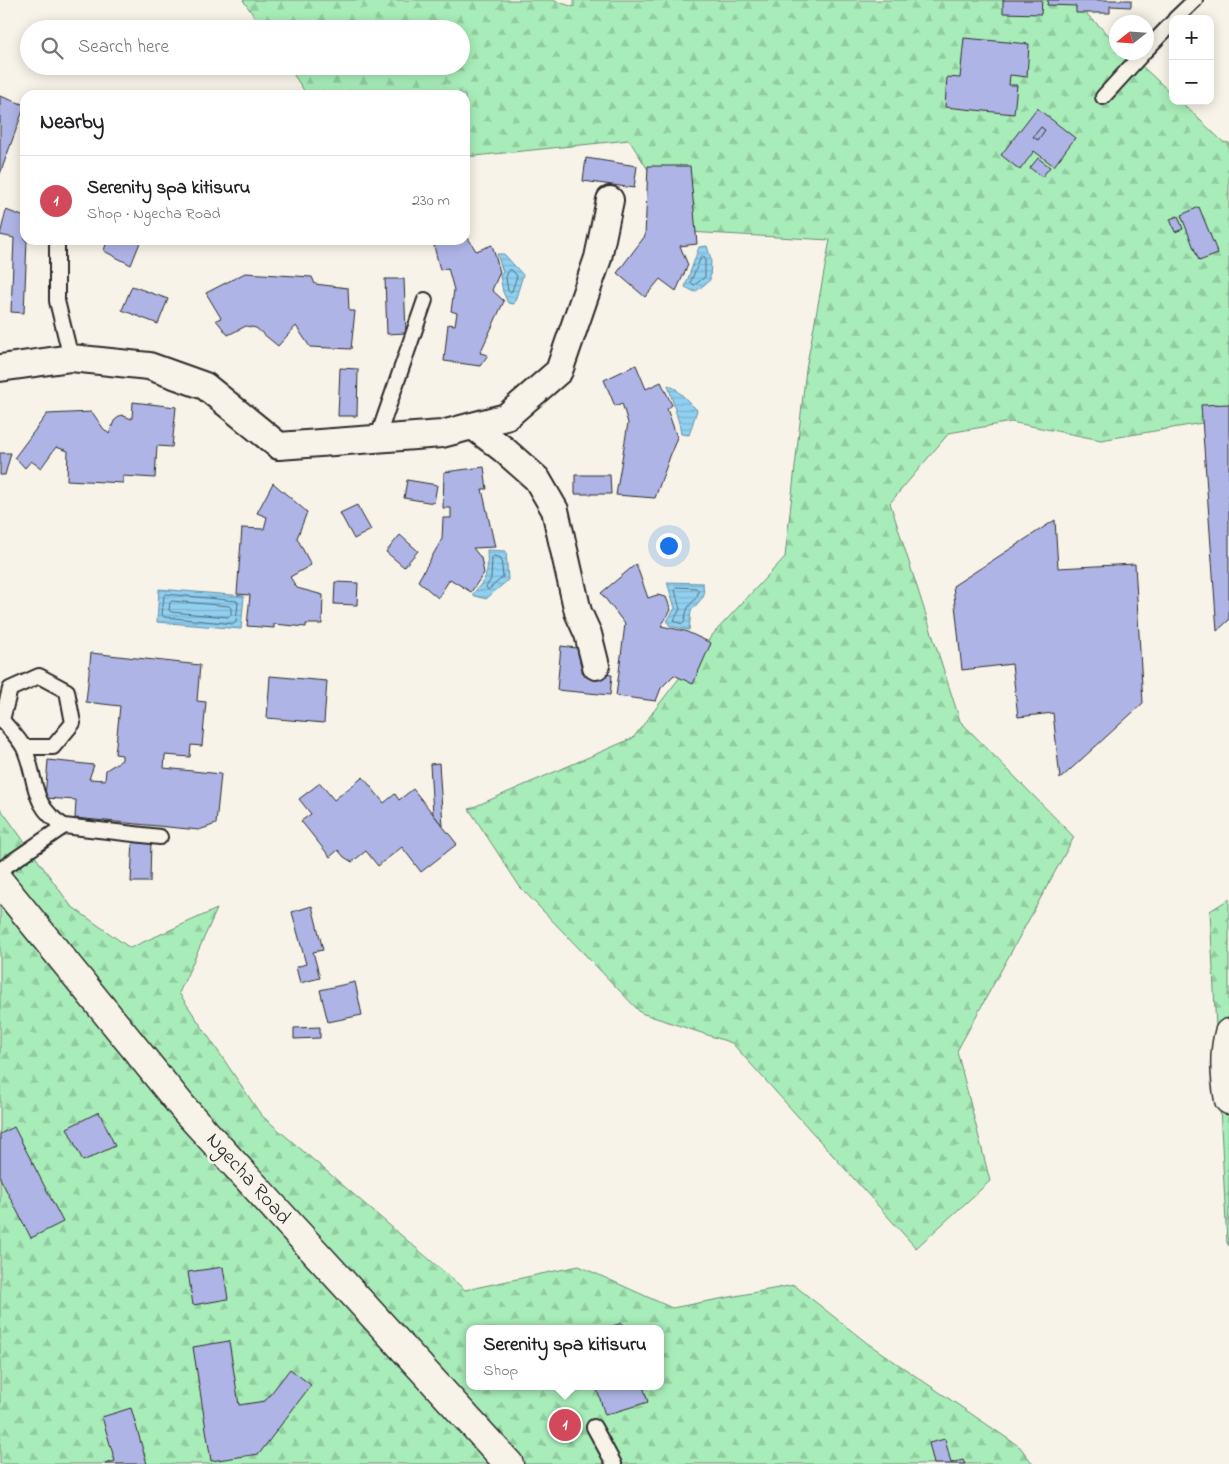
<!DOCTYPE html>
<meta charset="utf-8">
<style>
:root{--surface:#fff;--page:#f2f2f2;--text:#202124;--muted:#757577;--line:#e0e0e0;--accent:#d1495b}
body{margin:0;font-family:"Indie Flower",sans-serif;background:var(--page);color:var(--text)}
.controls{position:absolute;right:15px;top:15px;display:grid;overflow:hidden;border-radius:10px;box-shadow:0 2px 12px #0003}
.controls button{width:45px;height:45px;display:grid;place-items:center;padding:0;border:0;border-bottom:1px solid var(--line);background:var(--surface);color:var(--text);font:25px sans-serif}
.compass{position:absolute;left:1109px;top:15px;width:45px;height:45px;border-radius:50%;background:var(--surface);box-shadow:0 2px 12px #0003;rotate:253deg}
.you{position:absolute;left:668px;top:545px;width:18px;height:18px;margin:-12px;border:4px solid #fff;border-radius:50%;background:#1a73e8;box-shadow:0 0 0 8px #1a73e833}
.badge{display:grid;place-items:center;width:32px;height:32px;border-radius:50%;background:var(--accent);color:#fff;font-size:16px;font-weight:700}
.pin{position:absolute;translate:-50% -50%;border:2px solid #fff;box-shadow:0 1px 5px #0006}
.popup{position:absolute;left:466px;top:1325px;width:198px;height:65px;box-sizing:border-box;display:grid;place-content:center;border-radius:10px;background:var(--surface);filter:drop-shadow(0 1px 4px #0005);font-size:16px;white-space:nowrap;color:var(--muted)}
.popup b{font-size:19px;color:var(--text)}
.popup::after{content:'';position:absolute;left:50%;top:100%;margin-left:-10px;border:10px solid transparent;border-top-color:var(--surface)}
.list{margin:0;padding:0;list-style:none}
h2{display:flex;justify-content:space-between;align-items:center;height:65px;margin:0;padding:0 20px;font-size:21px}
h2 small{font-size:16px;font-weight:400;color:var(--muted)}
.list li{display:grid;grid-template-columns:32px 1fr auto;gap:15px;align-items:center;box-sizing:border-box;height:90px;padding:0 20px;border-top:1px solid var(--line)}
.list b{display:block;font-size:19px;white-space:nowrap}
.list p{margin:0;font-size:16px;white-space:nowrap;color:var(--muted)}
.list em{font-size:16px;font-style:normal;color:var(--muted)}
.icon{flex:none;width:28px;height:28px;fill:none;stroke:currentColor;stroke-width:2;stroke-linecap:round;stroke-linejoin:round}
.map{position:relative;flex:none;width:1229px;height:1464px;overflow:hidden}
.search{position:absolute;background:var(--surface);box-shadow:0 2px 12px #0003;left:20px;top:20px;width:450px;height:55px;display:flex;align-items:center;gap:12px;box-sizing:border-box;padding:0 18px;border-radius:28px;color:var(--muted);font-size:19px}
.panel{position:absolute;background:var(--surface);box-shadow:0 2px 12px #0003;left:20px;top:90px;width:450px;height:155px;border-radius:15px}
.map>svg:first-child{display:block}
.forest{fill:url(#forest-firs);stroke:#6a8c72;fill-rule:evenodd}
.water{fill:url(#water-rules);stroke:#688ea2}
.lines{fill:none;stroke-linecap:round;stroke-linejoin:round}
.shore{stroke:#536d7a;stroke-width:1}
.building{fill:#aeb4e5;stroke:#2b2b2b}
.service-casing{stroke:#2b2b2b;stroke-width:18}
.minor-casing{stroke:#2b2b2b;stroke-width:30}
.tertiary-casing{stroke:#2b2b2b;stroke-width:31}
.secondary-casing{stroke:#2b2b2b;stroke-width:31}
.service{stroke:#f7f3e8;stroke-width:14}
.minor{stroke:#f7f3e8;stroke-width:26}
.tertiary{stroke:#f7f3e8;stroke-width:28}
.secondary{stroke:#f7f3e8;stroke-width:28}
.labels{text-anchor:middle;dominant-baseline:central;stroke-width:5;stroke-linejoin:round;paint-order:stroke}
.street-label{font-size:21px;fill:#2b2b2b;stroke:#f7f3e8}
</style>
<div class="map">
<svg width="1229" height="1464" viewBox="0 0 1229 1464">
<defs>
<pattern id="forest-firs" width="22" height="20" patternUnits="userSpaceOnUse" patternTransform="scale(1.25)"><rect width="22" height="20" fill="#a8edb9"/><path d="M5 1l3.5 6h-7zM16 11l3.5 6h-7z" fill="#91cb9f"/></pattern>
<pattern id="water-rules" width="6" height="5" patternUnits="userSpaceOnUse" patternTransform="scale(1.25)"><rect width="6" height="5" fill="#90d0f1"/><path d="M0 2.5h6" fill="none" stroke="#7cb3cf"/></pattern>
</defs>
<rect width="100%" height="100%" fill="#f7f3e8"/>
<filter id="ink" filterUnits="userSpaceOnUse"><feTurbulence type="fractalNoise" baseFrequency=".02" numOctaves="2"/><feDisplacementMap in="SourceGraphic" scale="10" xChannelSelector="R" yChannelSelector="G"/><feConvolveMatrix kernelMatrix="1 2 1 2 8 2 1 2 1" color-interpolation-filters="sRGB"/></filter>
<g filter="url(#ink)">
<g class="forest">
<path d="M243,0H552L574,7V0H1072L1116,42V52L1128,53L1173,95V101H1180L1223,142L1229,143V407L1208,422L1101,440L1011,422L949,433L890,503L960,721L1074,837L957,1051L990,1181L916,1248L732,1043L641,1013L520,887L469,809L633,738L714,633L785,557L806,369L830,240L688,232L629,140L465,157V95H307L288,66H461V29H263Z"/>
<path d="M0,808L71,906L130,948L217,909L179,993L261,1115L465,1290L579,1266L672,1308L794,1285L867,1343L1020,1447L1033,1464H0ZM470,1329H660V1386H470Z"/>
<path d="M1229,899V1246L1227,1243L1210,911Z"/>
</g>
<g class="water">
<path d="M707,246L711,259L710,280L695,292L685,287L699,247Z"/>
<path d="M497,254H504L523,275L514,304L508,303L503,292L500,276L503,272Z"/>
<path d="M668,385L676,389L697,410L689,435L681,434L679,423Z"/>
<path d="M487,550L506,551L508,580L486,599L472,595C488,576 488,575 487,550Z"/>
<path d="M667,582L703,583L704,596L691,611L689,630L670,626L667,621L675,608Z"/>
<path d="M159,589L244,596L241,629L157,622Z"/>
</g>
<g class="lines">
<g class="shore">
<path d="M702,256L705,257V277L694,285L691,282Z"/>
<path d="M509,270H512L517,276L512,291L510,292L508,291L506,278Z"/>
<path d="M494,556L501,558L503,577L488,590L486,587L491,579L492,558Z"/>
<path d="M677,587L696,588L698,590C699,598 692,601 688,608C685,613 686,619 683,624L676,622L674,620L680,609L675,590Z"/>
<path d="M166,594L237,601L238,603L236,622L234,624L164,617L162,615L164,596Z"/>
<path d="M172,601L229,606L231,608V615L228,617L171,612L169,610L170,603Z"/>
</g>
</g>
<g class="building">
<path d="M1003,0H1042L1041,14L1003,13Z"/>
<path d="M1048,0H1131V7L1110,6V13H1076V6L1047,5Z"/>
<path d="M964,38L1029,44L1027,77L1010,75L1009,85H1017L1014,114L945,107L947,77L960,78Z"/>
<path d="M0,96L25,105L0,174Z"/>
<path d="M1037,108L1075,138L1054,166L1034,151L1020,170L1001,155Z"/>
<path d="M1041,127L1045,130L1038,140L1033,137Z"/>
<path d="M586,158L637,166L634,188L583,181Z"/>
<path d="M1038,158L1050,167L1042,177L1030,168Z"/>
<path d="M648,166H690L697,244L680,246L688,265L676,291L660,279L645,297L617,273L645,236Z"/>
<path d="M1199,207L1218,254L1199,261L1181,215Z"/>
<path d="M6,210L25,217V240H27L24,313L11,312L14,238L0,235Z"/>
<path d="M1178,216L1183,229L1175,232L1170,219Z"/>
<path d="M465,233L476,251L492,245L500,272L492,290L504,301L480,353L488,355L480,366L444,361L448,324L455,325L457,313L451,311L454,290L448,268L440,270L434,246L445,240H465Z"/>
<path d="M107,240H141L131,265L104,251Z"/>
<path d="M245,273L312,277L315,284L348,288L349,311H355L351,349L310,347L296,326L278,346L256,328L246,326L228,335L216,320L221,318L206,293Z"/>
<path d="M385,279H404L406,333L387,334Z"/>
<path d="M132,286L168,299L158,324L122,310Z"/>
<path d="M636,365L646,389L661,382L672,405L667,409L677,437L655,498L616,495L628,423L622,403L615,406L604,380Z"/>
<path d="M340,368L358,369L357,416H338Z"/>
<path d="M133,402L176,407L172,447L157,446L155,478L123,476V483L67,480L68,451L56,447L41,468L31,461L25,468L15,457L47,414L92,412L103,428L109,434L114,421L121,415L132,419Z"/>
<path d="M1229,404V620L1217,631L1201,405Z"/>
<path d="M0,453H11L5,475H0Z"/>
<path d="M484,467L487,489H482L495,547L473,548L481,558L484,573L471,592L450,579L438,598L418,581L442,539L443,518H451V508H443L444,472Z"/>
<path d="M575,475H610L611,494H575Z"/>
<path d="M407,480L437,485L434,503L404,498Z"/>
<path d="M273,483L307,512L297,538L311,565L290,577L297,588L323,595L322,624H306V627L274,624V628L247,626L250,595L237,594L242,528L264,529L267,517L257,513Z"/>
<path d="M357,505L371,530L354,539L340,513Z"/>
<path d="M1055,520L1058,568L1135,564L1143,703L1060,779L1053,713L1018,717L1012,664L962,670L953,586Z"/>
<path d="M400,535L418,551L404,567L386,552Z"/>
<path d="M636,564L648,598L657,595L666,597L671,610L661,626L685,631L711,643L693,684L674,675L661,688L656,701L616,696L625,624L601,593Z"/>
<path d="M335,582L358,583L357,605L334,604Z"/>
<path d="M561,646L585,649L582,672L612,675L610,695L557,690Z"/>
<path d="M91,653L200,665L197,701L206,702L202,746L191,745L190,757L165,755L164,768L221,774L216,824L199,830L75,818L76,800L45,798L48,760L94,765L89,779L105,780L106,770L122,760V755L115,754L120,706L86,702Z"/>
<path d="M270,676L327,681L324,723L267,718Z"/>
<path d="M439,763L443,826L433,814L430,764Z"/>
<path d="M363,777L384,803L395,794L399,800L413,789L457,844L421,872L402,847L378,866L366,851L352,862L344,857L338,850L330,857L301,821L311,814L299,799L320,783L334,800Z"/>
<path d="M133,838L151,839L150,882H131Z"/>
<path d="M312,906L323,950L313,952L320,978L300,983L296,967L306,964L292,912Z"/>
<path d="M355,982L362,1015L328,1022L320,990Z"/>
<path d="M320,1027V1038L294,1039V1028Z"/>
<path d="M99,1112L115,1146L83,1161L67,1128Z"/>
<path d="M14,1127L63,1222L31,1238L0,1178V1134Z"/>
<path d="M223,1267L228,1299L193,1305L188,1272Z"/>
<path d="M622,1323L624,1329H603Z"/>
<path d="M229,1341L239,1405L265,1401L290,1369L311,1385L259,1454L211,1461L193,1347Z"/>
<path d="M596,1386H643L648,1402L605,1415Z"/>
<path d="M131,1408L147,1464H105L115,1461L102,1417Z"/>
<path d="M945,1439L951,1463L963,1460L965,1464H934L929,1443Z"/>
</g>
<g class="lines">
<g class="service-casing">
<g id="service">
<path d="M1175,19L1195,0"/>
<path d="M1146,50L1173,22"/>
<path d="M1103,97L1144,52"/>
<path d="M57,240V301L71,358"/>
<path d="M377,439L425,300"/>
<path d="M24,747H53L73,723L67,691L39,676L10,689L2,720C9,729 19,738 24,748C38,779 29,805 64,826L160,837"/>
<path d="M0,870L64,826"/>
<path d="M594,1427L614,1464"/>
</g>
</g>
<g class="minor-casing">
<g id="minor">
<path d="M0,368L71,358L149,366L205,386L279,446L442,434L506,417L559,371L598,258L610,200"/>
<path d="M473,426L503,449L537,479L555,510L578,612L588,634L596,666"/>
</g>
</g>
<g class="tertiary-casing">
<path id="tertiary" d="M1229,1033C1223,1055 1225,1078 1229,1100"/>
</g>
<g class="secondary-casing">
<path id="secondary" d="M0,882L185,1110L509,1464"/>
</g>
<use href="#service" class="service"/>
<use href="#minor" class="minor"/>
<use href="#tertiary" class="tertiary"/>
<use href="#secondary" class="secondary"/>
</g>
</g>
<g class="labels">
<g class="street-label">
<text transform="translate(248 1179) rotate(48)">Ngecha Road</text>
</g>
</g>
</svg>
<div class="controls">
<button>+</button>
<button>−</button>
</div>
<svg class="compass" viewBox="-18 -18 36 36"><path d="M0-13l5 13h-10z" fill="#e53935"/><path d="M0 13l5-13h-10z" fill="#757577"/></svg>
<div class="you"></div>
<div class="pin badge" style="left:565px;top:1425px">1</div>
<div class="popup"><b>Serenity spa kitisuru</b>Shop</div>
<div class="search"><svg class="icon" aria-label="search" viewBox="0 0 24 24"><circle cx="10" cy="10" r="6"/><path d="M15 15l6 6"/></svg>Search here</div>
<section class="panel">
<h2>Nearby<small></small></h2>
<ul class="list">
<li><span class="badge">1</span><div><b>Serenity spa kitisuru</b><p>Shop · Ngecha Road</p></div><em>230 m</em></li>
</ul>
</section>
</div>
